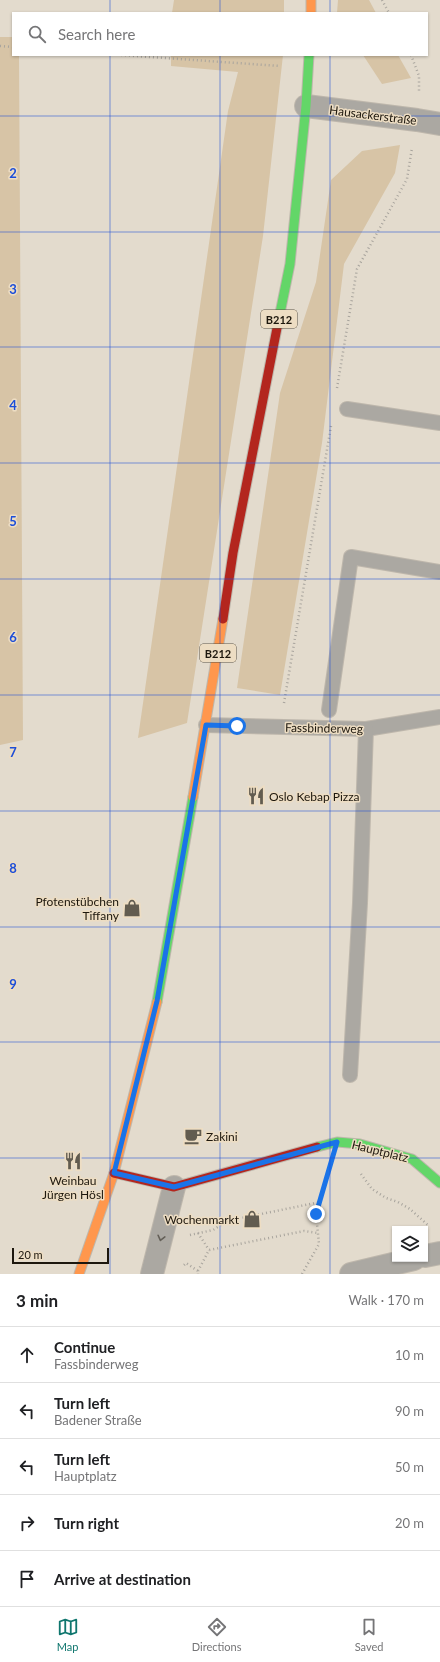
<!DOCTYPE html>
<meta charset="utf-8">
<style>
:root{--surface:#fff;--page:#f6f6f6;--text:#202124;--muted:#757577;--line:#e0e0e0;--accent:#0f766e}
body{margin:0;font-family:Lato,sans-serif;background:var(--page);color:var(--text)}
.controls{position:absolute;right:12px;bottom:12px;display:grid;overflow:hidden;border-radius:0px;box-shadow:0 1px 3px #0004}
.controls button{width:36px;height:36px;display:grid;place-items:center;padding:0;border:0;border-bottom:1px solid var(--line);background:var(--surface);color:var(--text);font:20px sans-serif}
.scale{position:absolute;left:12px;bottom:10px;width:97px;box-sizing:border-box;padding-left:4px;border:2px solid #1d170d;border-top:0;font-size:11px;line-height:14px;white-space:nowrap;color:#1d170d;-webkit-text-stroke:3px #edddc3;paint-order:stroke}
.stop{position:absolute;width:12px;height:12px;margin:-9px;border:3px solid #1a73e8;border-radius:50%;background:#fff}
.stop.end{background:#1a73e8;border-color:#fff;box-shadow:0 1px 4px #0008}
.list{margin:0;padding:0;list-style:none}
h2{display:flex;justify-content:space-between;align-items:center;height:52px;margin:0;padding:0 16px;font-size:17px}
h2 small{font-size:13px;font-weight:400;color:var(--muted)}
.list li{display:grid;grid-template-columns:26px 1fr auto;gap:12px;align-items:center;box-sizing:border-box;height:56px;padding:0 16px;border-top:1px solid var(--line)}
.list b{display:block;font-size:15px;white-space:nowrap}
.list p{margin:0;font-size:13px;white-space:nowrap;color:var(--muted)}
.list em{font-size:13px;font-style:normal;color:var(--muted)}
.icon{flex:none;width:22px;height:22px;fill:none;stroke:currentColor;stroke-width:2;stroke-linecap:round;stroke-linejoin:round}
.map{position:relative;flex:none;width:440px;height:1274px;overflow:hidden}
.search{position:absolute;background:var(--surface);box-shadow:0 1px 3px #0004;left:12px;right:12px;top:12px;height:44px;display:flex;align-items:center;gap:10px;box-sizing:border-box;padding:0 14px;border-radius:0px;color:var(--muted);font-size:15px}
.sheet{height:332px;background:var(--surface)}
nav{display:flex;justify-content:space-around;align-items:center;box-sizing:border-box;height:56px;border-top:1px solid var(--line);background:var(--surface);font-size:11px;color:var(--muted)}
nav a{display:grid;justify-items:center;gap:2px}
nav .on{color:var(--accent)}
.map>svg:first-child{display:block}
.grass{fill:#d7c4a6}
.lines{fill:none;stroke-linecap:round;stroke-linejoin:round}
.lane-casing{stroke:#beb7ac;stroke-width:16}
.street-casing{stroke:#beb7ac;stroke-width:24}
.fast-casing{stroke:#beb7ac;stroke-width:11}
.slow-casing{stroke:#beb7ac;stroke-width:11}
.jam-casing{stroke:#beb7ac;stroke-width:11}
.path{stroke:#a8a49d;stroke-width:2.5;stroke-dasharray:1 3;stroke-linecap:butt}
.lane{stroke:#aba8a2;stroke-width:14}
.street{stroke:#aba8a2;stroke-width:22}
.fast{stroke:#63d668;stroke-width:9}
.slow{stroke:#ff974d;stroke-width:9}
.jam{stroke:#b3261e;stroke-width:9}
.oneway{stroke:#646058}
.route{stroke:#1a73e8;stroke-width:5}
.grid{fill:none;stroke:#1d4ed8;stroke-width:1;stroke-opacity:0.55}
.labels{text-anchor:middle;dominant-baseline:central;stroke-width:3;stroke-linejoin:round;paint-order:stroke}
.shield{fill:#edddc3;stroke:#5b5244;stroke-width:1}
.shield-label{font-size:11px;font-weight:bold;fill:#1d170d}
.street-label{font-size:12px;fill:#1d170d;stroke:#edddc3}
.poi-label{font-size:12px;fill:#1d170d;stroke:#edddc3;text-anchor:start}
.grid-label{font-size:13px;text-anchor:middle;font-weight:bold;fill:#1d4ed8;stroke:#edddc3;stroke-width:3;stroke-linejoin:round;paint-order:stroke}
</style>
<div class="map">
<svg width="440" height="1274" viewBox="0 0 440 1274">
<rect width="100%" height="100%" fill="#e3dbcd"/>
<g class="grass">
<path d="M174,0H284V13H172Z"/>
<path d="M338,0H369L376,13H337Z"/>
<path d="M0,37H13V55H19L23,740L0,745Z"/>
<path d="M171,55H283L263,236L187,723L138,738L228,111L238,72L171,66Z"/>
<path d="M363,55H398L411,78L382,84Z"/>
<path d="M400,145L395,173L344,264L322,443L280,695L237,688L280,393L316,282L331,180L362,151Z"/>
</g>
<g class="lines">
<g class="lane-casing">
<g id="lane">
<path d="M347,409L440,423"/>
<path d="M329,710L351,557L440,572"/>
<path d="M206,725L366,729L440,717"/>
<path d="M350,1075L360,903L366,729"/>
</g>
</g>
<g class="street-casing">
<g id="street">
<path d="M306,106L417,120L440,124"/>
<path d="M425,1256L440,1253"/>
<path d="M152,1274L174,1187"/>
<path d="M351,1274L414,1259"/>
</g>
</g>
<g class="fast-casing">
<g id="fast">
<path d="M278,323L290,264L306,106L309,55"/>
<path d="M157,1002L193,797"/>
<path d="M317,1147L337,1142L360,1144L412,1159L440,1183"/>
</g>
</g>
<g class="slow-casing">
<g id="slow">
<path d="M311,0V13"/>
<path d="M193,797L223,619"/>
<path d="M79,1274L114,1173L157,1002"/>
</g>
</g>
<g class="jam-casing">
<g id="jam">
<path d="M223,619L233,553L278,323"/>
<path d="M114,1173L174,1187L317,1147"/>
</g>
</g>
<g class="path">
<path d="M382,0L389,13"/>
<path d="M0,46L13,47"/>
<path d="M121,55L280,66"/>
<path d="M411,55L419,76V93"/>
<path d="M337,388L357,269L407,179L412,148"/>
<path d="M284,703L331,426"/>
<path d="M361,1174L372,1189L386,1198L398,1202L410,1209L429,1226"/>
<path d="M198,1233L209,1250"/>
<path d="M190,1235L213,1230L227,1221L320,1202"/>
<path d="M184,1265L186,1263L198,1271V1274"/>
<path d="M198,1271L209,1250L304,1231L318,1233"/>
<path d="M302,1274L319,1244L316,1214L327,1175"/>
</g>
<use href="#lane" class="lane"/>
<use href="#street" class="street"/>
<use href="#fast" class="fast"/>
<use href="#slow" class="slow"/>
<use href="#jam" class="jam"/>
</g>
<defs><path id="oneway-chevron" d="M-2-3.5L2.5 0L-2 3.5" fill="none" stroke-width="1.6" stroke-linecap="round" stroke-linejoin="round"/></defs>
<use class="oneway" href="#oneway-chevron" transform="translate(161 1238) rotate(104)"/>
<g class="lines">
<path class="route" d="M237,726L206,725L157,1001L114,1173L174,1187L337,1142L316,1214"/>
</g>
<path class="grid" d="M110,0V13M220,0V13M330,0V13M110,55V1274M220,55V1274M330,55V1274M0,116H440M0,232H440M0,347H440M0,463H440M0,579H440M0,695H440M0,811H440M0,927H440M0,1042H440M0,1158H440"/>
<defs>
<g id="restaurant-bare" transform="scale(1.38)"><path d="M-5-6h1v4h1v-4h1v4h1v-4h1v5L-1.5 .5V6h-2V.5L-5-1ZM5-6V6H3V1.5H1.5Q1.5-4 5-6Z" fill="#625c50" stroke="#edddc3" stroke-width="2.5" paint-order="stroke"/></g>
<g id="shop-bare" transform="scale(1.38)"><path d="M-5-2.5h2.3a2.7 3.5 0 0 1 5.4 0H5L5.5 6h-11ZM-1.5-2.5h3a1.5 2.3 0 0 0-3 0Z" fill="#625c50" stroke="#edddc3" stroke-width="2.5" paint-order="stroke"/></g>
<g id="cafe-bare" transform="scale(1.38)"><path d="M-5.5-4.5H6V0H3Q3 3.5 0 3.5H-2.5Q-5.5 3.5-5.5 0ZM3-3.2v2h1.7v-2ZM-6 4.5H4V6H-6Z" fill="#625c50" stroke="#edddc3" stroke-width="2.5" paint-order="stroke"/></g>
</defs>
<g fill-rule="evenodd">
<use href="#restaurant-bare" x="256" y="796"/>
<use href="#shop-bare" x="132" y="908"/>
<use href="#cafe-bare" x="193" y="1136"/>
<use href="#restaurant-bare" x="73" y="1161"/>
<use href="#shop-bare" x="252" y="1219"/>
</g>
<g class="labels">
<g class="shield">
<rect x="261" y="310" width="36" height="18" rx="3"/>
<rect x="200" y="644" width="36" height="18" rx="3"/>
</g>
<g class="shield-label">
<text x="279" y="319">B212</text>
<text x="218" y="653">B212</text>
</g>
<g class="street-label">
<text transform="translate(373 115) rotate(7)">Hausackerstraße</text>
<text transform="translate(324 728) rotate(1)">Fassbinderweg</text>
<text transform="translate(380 1151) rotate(14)">Hauptplatz</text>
</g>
<g class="poi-label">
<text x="269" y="796">Oslo Kebap Pizza</text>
<text x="119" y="901" text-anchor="end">Pfotenstübchen<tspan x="119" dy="14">Tiffany</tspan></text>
<text x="206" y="1136">Zakini</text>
<text x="73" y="1180" text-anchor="middle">Weinbau<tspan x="73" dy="14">Jürgen Hösl</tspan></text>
<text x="239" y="1219" text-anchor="end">Wochenmarkt</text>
</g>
</g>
<g class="grid-label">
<text x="13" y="178">2</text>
<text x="13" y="294">3</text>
<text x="13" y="410">4</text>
<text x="13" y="526">5</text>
<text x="13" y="642">6</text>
<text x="13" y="757">7</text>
<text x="13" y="873">8</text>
<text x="13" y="989">9</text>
</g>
</svg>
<div class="controls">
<button><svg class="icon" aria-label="layers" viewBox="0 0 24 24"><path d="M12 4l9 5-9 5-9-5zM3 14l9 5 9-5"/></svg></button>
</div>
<div class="scale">20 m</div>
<div class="stop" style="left:237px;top:726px"></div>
<div class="stop end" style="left:316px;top:1214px"></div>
<div class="search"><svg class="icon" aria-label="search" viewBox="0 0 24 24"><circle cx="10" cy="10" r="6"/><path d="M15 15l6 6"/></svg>Search here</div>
</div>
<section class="sheet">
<h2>3 min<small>Walk · 170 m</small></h2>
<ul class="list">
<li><svg class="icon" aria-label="ahead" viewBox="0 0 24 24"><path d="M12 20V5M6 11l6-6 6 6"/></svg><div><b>Continue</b><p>Fassbinderweg</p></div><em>10 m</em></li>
<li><svg class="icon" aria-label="left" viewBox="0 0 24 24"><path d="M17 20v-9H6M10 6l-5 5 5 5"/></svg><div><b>Turn left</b><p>Badener Straße</p></div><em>90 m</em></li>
<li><svg class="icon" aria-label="left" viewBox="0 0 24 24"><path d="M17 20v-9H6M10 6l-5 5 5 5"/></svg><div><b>Turn left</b><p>Hauptplatz</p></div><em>50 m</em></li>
<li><svg class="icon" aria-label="right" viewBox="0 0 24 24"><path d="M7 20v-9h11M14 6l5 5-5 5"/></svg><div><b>Turn right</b></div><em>20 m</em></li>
<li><svg class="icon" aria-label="arrive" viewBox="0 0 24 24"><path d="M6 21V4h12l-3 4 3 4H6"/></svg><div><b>Arrive at destination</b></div></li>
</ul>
</section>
<nav>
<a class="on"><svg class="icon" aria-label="map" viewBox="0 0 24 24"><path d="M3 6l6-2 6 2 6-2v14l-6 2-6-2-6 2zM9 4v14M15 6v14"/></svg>Map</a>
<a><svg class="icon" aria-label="directions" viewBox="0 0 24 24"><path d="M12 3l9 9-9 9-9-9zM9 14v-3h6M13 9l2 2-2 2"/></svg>Directions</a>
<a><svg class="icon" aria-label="saved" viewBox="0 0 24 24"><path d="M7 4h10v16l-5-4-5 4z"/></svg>Saved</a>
</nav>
